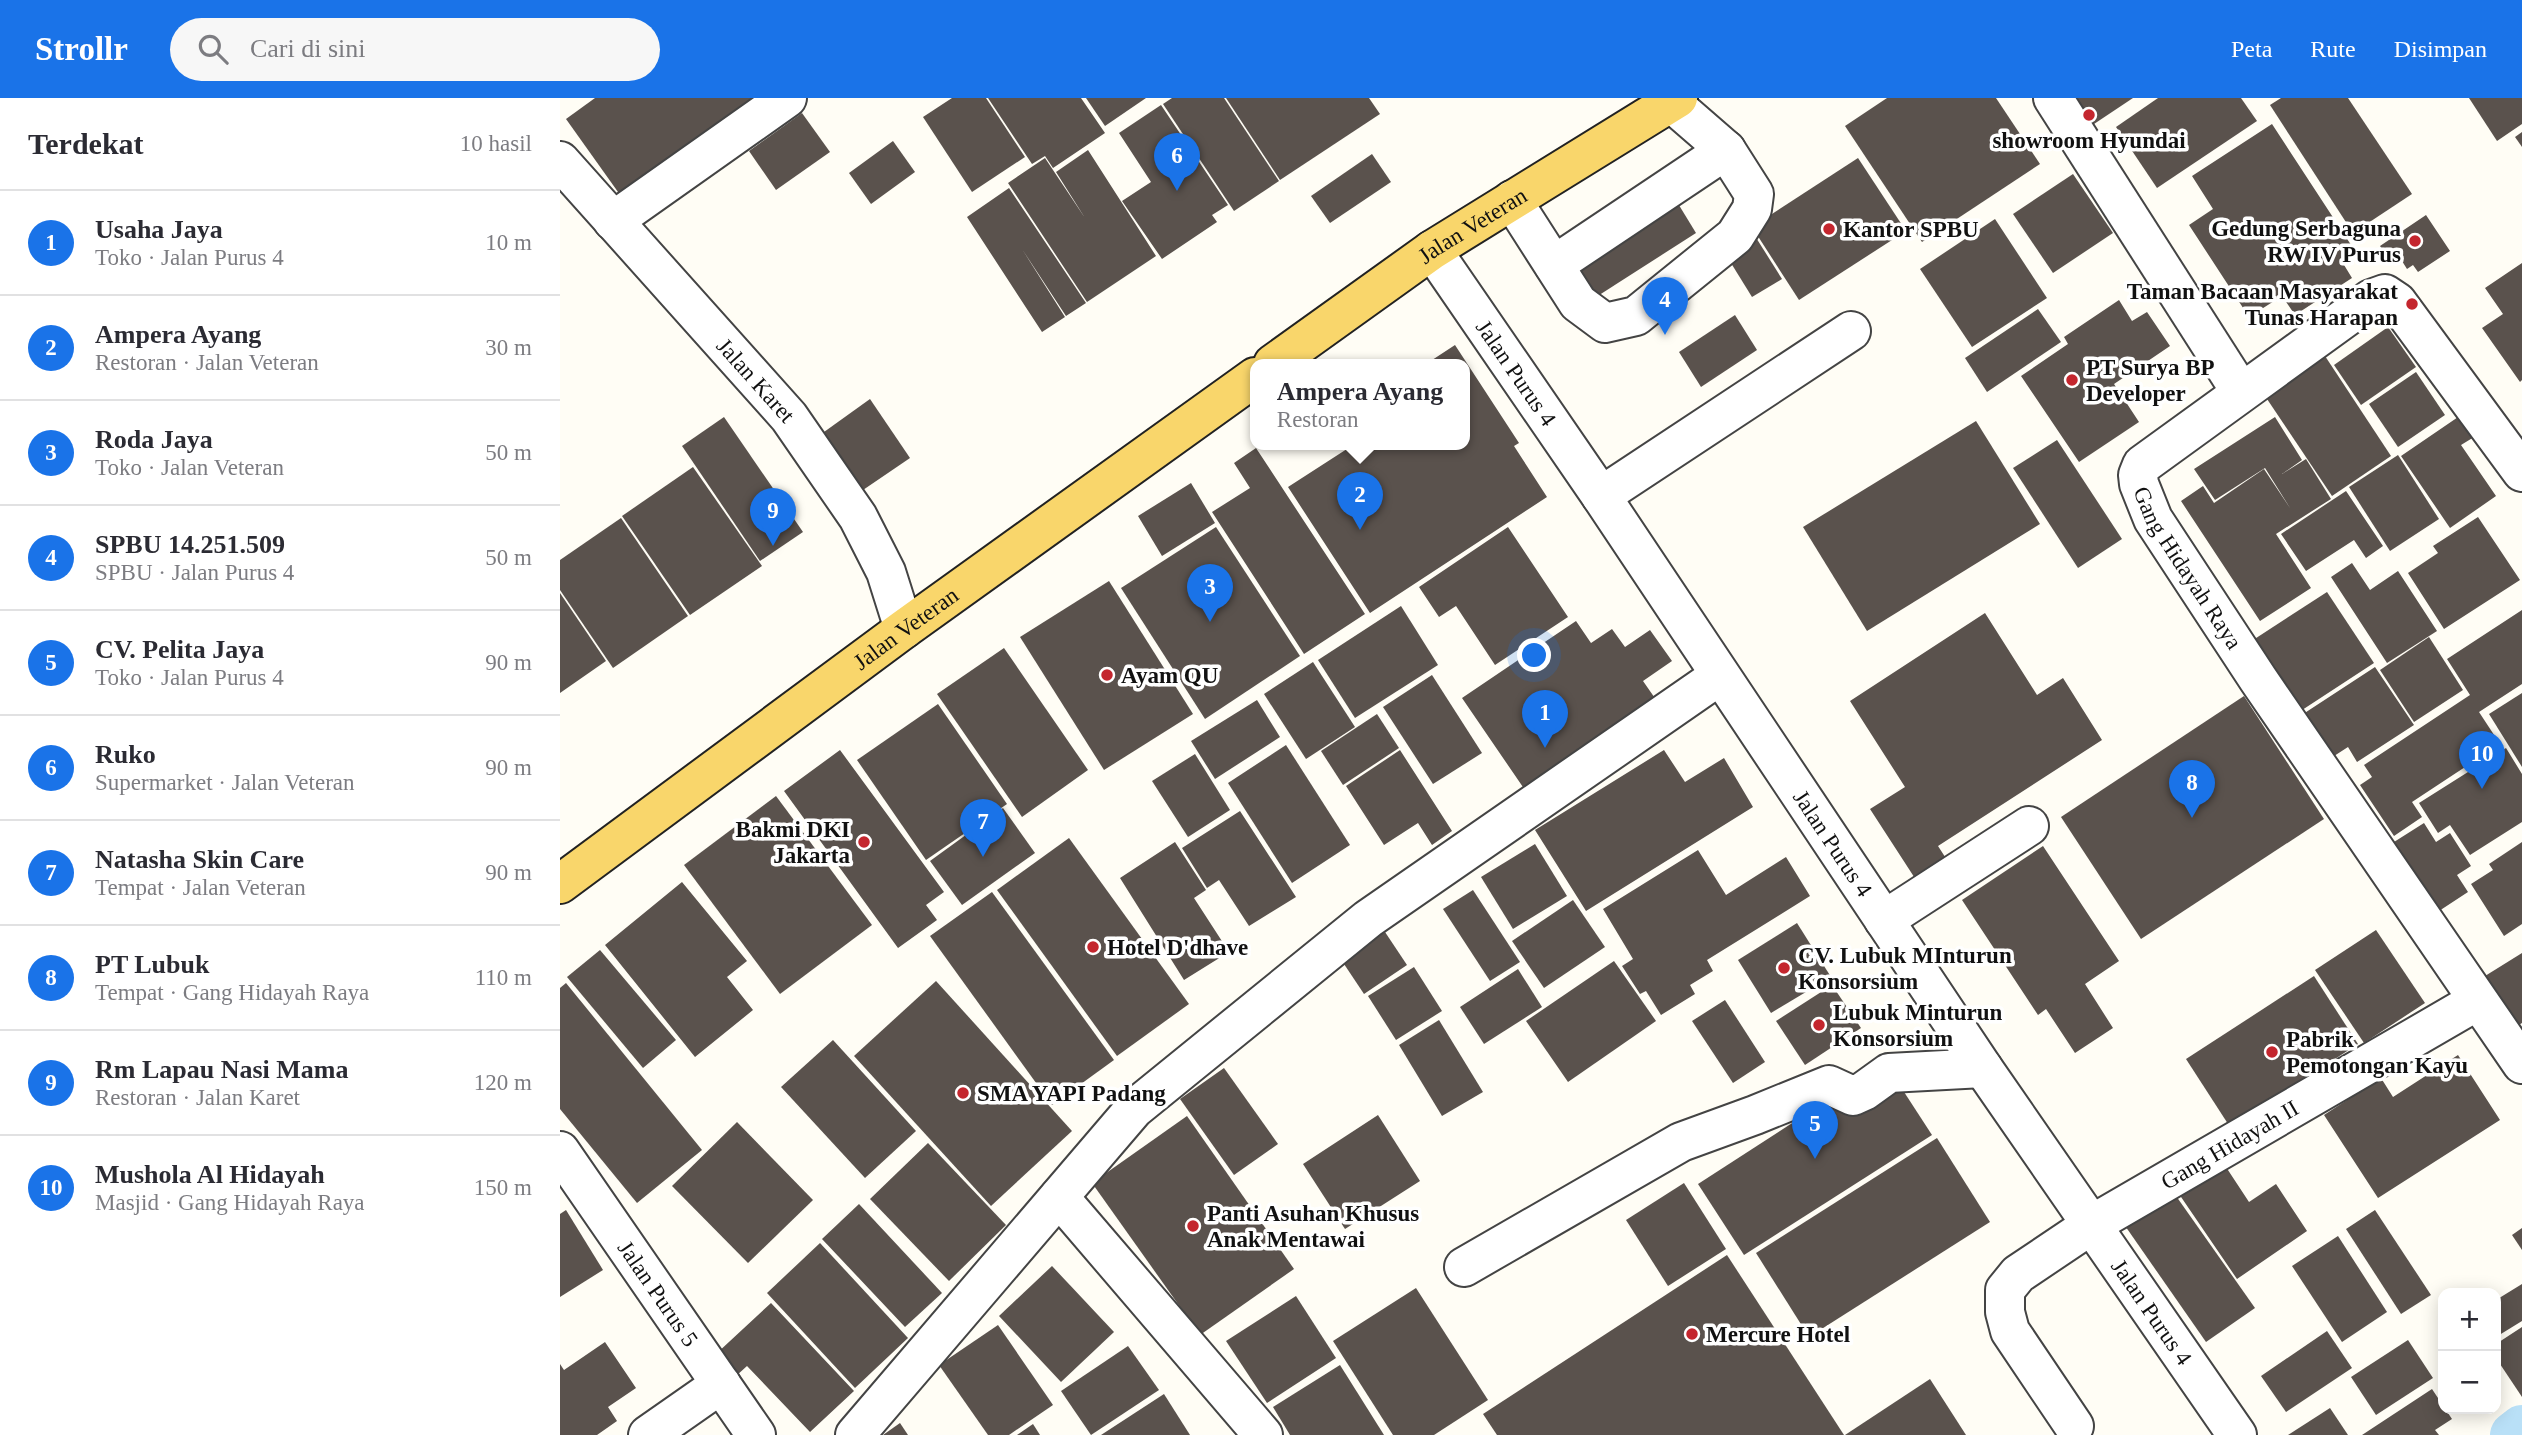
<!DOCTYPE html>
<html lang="id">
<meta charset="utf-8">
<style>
:root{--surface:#fff;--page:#f7f7f7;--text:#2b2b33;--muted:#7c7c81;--line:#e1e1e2;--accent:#1a73e8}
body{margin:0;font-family:"Times New Roman",serif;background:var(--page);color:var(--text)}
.controls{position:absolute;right:21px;bottom:21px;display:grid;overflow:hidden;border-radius:14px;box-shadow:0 4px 18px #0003}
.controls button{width:63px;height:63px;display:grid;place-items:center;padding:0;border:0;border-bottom:2px solid var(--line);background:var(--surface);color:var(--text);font:35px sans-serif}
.you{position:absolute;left:975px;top:558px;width:24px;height:24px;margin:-18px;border:5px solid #fff;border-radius:50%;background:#1a73e8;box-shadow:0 0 0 10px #1a73e833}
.badge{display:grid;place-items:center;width:46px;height:46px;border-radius:50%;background:var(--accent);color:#fff;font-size:23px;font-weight:700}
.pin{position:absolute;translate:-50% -58px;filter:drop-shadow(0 2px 4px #0008)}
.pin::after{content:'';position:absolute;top:37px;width:24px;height:21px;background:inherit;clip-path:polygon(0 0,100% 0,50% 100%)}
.popup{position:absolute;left:690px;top:261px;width:220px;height:91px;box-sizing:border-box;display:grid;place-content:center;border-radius:14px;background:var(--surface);filter:drop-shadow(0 2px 5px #0005);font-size:23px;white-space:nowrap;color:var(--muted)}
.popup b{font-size:26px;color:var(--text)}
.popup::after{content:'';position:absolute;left:50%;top:100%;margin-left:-14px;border:14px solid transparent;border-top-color:var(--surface)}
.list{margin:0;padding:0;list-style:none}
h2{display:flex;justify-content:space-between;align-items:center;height:91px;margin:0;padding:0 28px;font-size:30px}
h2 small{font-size:23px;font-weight:400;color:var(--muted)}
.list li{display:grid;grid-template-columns:46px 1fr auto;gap:21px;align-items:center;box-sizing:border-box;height:105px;padding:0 28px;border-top:2px solid var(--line)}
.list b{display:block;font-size:26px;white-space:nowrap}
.list p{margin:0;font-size:23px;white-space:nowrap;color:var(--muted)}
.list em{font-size:23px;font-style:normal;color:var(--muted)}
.icon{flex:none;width:38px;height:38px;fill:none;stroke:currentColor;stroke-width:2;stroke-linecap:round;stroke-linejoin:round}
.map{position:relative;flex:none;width:1962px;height:1337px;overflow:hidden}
header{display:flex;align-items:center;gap:42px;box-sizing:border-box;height:98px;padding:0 35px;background:var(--accent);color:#fff}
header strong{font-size:33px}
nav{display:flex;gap:38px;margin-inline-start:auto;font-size:24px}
.search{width:490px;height:63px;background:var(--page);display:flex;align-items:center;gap:18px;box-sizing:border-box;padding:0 24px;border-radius:38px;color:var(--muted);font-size:26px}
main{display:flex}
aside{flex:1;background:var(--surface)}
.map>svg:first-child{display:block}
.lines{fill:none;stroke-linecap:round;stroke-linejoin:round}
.canal{stroke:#b9e0f7;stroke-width:46}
.building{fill:#5a524d}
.minor-casing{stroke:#444;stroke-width:42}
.major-casing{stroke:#222;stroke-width:42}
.minor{stroke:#fff;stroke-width:38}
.major{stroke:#f9d66b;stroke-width:38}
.poi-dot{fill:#c4262e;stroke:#fff;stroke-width:2.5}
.labels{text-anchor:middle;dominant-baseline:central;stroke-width:7;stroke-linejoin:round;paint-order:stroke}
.poi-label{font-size:23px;font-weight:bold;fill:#111;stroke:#fff;text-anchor:start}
.street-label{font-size:23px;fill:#111;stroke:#fff}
</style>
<header>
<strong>Strollr</strong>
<div class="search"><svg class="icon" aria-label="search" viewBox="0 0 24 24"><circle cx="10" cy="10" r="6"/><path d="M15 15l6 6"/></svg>Cari di sini</div>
<nav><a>Peta</a><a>Rute</a><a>Disimpan</a></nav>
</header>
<main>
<aside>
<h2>Terdekat<small>10 hasil</small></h2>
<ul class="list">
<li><span class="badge">1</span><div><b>Usaha Jaya</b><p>Toko · Jalan Purus 4</p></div><em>10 m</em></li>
<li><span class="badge">2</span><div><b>Ampera Ayang</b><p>Restoran · Jalan Veteran</p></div><em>30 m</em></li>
<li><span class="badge">3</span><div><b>Roda Jaya</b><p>Toko · Jalan Veteran</p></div><em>50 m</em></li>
<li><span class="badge">4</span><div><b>SPBU 14.251.509</b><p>SPBU · Jalan Purus 4</p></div><em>50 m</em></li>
<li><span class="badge">5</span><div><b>CV. Pelita Jaya</b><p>Toko · Jalan Purus 4</p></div><em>90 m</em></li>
<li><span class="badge">6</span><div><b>Ruko</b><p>Supermarket · Jalan Veteran</p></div><em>90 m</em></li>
<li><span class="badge">7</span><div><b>Natasha Skin Care</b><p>Tempat · Jalan Veteran</p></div><em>90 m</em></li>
<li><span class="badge">8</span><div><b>PT Lubuk</b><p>Tempat · Gang Hidayah Raya</p></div><em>110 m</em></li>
<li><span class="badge">9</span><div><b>Rm Lapau Nasi Mama</b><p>Restoran · Jalan Karet</p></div><em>120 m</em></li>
<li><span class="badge">10</span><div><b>Mushola Al Hidayah</b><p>Masjid · Gang Hidayah Raya</p></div><em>150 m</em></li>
</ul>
</aside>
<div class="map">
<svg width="1962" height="1337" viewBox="0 0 1962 1337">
<rect width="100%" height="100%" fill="#fffdf5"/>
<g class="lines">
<path class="canal" d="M1953,1337L1962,1330"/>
</g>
<g class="building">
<path d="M35,0H197L63,101L6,21Z"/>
<path d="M392,0H426L465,59L412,94L363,19Z"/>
<path d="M428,0H521L545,35L493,70L485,58L472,66Z"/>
<path d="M526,0H586L545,28Z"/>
<path d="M612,0H664L719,83L674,113L603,6Z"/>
<path d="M666,0H809L820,16L720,82Z"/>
<path d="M1327,0H1436L1480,66L1362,144L1285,28Z"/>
<path d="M1500,0H1573L1522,34Z"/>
<path d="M1598,0H1681L1697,23L1597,90L1556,29Z"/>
<path d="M1721,0H1788L1852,96L1793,135L1710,7Z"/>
<path d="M1909,0H1962V26L1937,43Z"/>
<path d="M601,7L668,107L652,117L657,124L602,161L562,103L591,84L559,35Z"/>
<path d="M242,15L270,54L216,92L189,53Z"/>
<path d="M1712,26L1795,153L1781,162L1792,180L1735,217L1722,198L1689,219L1629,127L1653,111L1632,78Z"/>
<path d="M1962,34V49L1955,39Z"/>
<path d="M333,43L355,74L311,106L289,75Z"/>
<path d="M528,52L596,158L527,204L448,85L485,60L525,120L496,74Z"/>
<path d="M812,56L831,84L770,125L751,98Z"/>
<path d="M1298,60L1346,133L1239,202L1192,129Z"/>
<path d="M1513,76L1553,135L1493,175L1453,116Z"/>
<path d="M449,90L526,205L506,218L462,151L505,219L482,234L407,119Z"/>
<path d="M1114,99L1136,135L1033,201L1009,165Z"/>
<path d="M1866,117L1890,153L1858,174L1853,167L1847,171L1837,155L1829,161L1820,148Z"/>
<path d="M1435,121L1487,200L1412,249L1360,171Z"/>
<path d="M1195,138L1222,181L1192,199L1166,157Z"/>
<path d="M1962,165V282L1960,284L1922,230L1943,216L1925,190Z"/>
<path d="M1559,202L1572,223L1587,214L1610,248L1554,286L1579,324L1519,364L1461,278L1508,246L1504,239Z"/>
<path d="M1478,211L1501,244L1427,294L1405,260Z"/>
<path d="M1175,217L1197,252L1141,289L1119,254Z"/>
<path d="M1828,229L1856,269L1801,307L1774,267Z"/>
<path d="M895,247L959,345L954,348L987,399L810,515L728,389L790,349L792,353L802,346H905V266H866Z"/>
<path d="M1765,258L1831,358L1772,398L1705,298Z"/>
<path d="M1856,274L1885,317L1838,349L1809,306Z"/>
<path d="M310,301L350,360L303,392L264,334Z"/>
<path d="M1904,315L1919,336L1901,347L1936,398L1890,430L1841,358Z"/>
<path d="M164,319L243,434L200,463L122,348Z"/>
<path d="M1715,319L1742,362L1722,376L1746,361L1771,401L1716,436L1751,490L1700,523L1621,403L1643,388L1654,405L1704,371L1730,410L1705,370L1655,402L1634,371Z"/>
<path d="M1416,323L1480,426L1307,533L1243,429Z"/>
<path d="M1497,342L1562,441L1518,470L1453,370Z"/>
<path d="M696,350L805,516L744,556L652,414L690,390L674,365Z"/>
<path d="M1838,357L1879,421L1830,453L1789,389Z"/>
<path d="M133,369L202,468L130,517L62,418Z"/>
<path d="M631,385L655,425L602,458L578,418Z"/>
<path d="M1786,393L1823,448L1806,460L1794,442L1746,473L1721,436Z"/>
<path d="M1918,419L1960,482L1884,531L1848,475L1878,455L1873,448Z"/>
<path d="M61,420L128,518L53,570L0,492V462Z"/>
<path d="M656,429L740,558L645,621L561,490Z"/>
<path d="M948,429L1008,519L935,567L896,508L879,519L859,489Z"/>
<path d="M1792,465L1810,492L1838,473L1877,533L1827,565L1771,479Z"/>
<path d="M549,483L633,616L544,672L460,539Z"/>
<path d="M1767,494L1814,565L1736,616L1690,544Z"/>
<path d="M0,495L46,563L0,595Z"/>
<path d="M841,508L878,567L795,620L758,562Z"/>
<path d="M1962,512V586L1919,614L1940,646L1852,704L1862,719L1834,738L1800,687L1812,679L1804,667L1910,597L1887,561Z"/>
<path d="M1425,515L1477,597L1503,580L1542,642L1378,748L1389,765L1358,785L1310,711L1345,689L1290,603Z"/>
<path d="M1016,523L1031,545L1052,531L1065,549L1090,532L1112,563L1083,583L1099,606L967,695L902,600Z"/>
<path d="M1869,539L1903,592L1854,624L1820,572Z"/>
<path d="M444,550L528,672L462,719L377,596Z"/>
<path d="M753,564L795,629L746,661L704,596Z"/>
<path d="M1815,569L1854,627L1797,664L1788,649L1771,660L1737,620Z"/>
<path d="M872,577L922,655L873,686L823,609Z"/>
<path d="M1962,595V669L1929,616Z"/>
<path d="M1684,598L1764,721L1581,841L1501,719Z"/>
<path d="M697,602L720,639L655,681L631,643Z"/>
<path d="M378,606L447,706L366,762L297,662Z"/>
<path d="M817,616L839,650L783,687L761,653Z"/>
<path d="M726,647L790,747L732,785L668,685Z"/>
<path d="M1946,650L1962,676V724L1910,757L1890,727L1878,735L1859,705Z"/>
<path d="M280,652L384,794L366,807L377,822L338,850L224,693Z"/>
<path d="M840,652L892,733L872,747L858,725L824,747L786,688Z"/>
<path d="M1104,652L1125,684L1164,660L1193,709L1026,813L975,732Z"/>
<path d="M635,656L670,712L628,739L592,683Z"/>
<path d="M216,698L312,827L220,896L124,767Z"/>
<path d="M443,710L475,755L402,807L370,763Z"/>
<path d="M680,713L736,799L689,828L659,782L647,790L622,750Z"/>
<path d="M1864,725L1876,744L1890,735L1911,768L1897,777L1908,794L1879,813L1834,744Z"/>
<path d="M509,740L629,906L557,958L437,792Z"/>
<path d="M615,744L646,792L634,800L669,854L624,882L560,780Z"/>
<path d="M1962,744V826L1944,838L1911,786L1933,772L1929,766Z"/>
<path d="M975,746L1007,798L953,831L921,779Z"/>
<path d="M1483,748L1559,863L1525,886L1553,930L1515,955L1486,911L1478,917L1402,802Z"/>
<path d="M1138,752L1166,797L1226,759L1250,798L1147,862L1153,873L1130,887L1135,896L1101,917L1086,893L1080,896L1062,868L1073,861L1043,811Z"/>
<path d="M122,784L187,863L167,879L193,912L135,959L45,847Z"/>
<path d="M913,792L960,864L930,883L883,811Z"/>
<path d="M432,794L554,962L492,1007L370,838Z"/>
<path d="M1013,802L1045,849L984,890L952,843Z"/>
<path d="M1237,825L1271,879L1211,915L1178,862Z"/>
<path d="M1816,832L1865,905L1804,945L1755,872Z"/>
<path d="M825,834L847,867L804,896L782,863Z"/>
<path d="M40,852L116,942L83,970L7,879Z"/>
<path d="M1962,855V925L1949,933L1917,883Z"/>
<path d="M1054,863L1096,923L1008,984L966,923Z"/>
<path d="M854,869L882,913L836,942L808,898Z"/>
<path d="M958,871L982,909L924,946L900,909Z"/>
<path d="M1754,878L1798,946L1670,1029L1626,961Z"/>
<path d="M376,883L512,1033L431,1108L294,958Z"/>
<path d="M6,885L142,1052L77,1105L0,1011V890Z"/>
<path d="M1272,887L1301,930L1245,967L1216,923Z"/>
<path d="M1165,902L1205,964L1173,985L1132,923Z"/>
<path d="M879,922L923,994L882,1018L839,947Z"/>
<path d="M273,942L356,1033L305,1080L221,989Z"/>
<path d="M1898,957L1940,1022L1818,1100L1764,1017L1821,980L1833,999Z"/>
<path d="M664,970L718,1046L674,1077L620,1001Z"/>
<path d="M1333,977L1372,1037L1184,1157L1138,1086L1277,996Z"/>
<path d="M818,1017L860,1083L785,1131L743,1066Z"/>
<path d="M627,1018L734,1171L640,1237L532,1085Z"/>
<path d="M177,1024L253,1102L188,1165L112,1088Z"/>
<path d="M1377,1040L1430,1124L1249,1239L1196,1155Z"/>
<path d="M368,1045L446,1127L389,1183L310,1101Z"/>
<path d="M1664,1066L1689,1104L1716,1086L1747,1133L1677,1181L1619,1096Z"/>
<path d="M1124,1085L1166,1151L1108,1188L1066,1122Z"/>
<path d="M1609,1088L1695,1210L1646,1244L1561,1122Z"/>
<path d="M299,1106L382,1195L345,1229L262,1141Z"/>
<path d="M6,1112L43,1172L0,1199V1116Z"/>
<path d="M1815,1112L1871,1197L1841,1216L1786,1131Z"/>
<path d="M1962,1130V1152L1952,1137Z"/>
<path d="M1778,1138L1827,1214L1782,1244L1732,1168Z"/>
<path d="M260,1145L348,1240L295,1290L207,1195Z"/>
<path d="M1167,1157L1284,1337H937L923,1316Z"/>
<path d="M492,1168L554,1234L501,1284L439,1218Z"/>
<path d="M1962,1186V1223L1936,1239V1202Z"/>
<path d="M856,1190L928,1302L874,1337H833L773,1243Z"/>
<path d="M736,1198L776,1260L707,1305L666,1243Z"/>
<path d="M211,1205L294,1293L250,1334L187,1268L176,1278L156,1256Z"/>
<path d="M438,1227L493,1307L449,1337H428L379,1267Z"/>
<path d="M1962,1229V1299L1936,1260V1246Z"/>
<path d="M1767,1233L1792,1270L1726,1314L1701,1278Z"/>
<path d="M1848,1242L1873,1280L1816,1317L1791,1279Z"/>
<path d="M45,1244L76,1290L48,1309L57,1323L37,1337H0V1266L4,1272Z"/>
<path d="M568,1248L599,1292L531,1337L501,1293Z"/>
<path d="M780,1267L824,1337H730L713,1309Z"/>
<path d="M1370,1281L1406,1337H1285Z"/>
<path d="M1872,1291L1892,1321L1875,1332L1879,1337H1802Z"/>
<path d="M604,1296L630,1337H541Z"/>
<path d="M1770,1310L1788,1337H1728Z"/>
<path d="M340,1325L348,1337H323Z"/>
<path d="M473,1326L480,1337H457Z"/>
</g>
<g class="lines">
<g class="minor-casing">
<g id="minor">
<path d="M1493,0L1681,294"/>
<path id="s1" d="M0,63L229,319L298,419L326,474L344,531"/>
<path d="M952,102L1018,205L1045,225L1076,218L1175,138L1192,111L1194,96L1166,52L1106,0"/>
<path d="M53,123L227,0"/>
<path id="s2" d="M872,152L1041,398L1423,970L1677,1337"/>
<path d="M994,167L1166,52"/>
<path id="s3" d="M1962,374L1837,204L1825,196L1811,201L1582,367L1578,377L1579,386L1593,421L1698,581L1962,966"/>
<path d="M1041,398L1291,233"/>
<path d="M1324,822L1469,728"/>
<path id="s4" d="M0,1053L196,1337"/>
<path d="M499,1099L703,1337"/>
<path d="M904,1169L1121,1044L1195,1017L1269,987L1293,998L1304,993L1329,975L1423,970"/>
<path id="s5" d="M1514,1328L1450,1233L1445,1214V1192L1458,1176L1531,1127L1917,903"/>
<path d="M88,1337L161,1286"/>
<path d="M295,1337L574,1011L808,821L1159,578"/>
</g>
</g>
<g class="major-casing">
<g id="major">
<path id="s6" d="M713,266L872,152L1118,0"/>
<path id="s7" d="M0,786L344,531L695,279"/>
</g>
</g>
<use href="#minor" class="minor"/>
<use href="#major" class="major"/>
</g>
<g class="poi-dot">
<circle cx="1529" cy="17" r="7"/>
<circle cx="1269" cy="131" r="7"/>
<circle cx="1855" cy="143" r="7"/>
<circle cx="1852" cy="206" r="7"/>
<circle cx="1512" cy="282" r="7"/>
<circle cx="547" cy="577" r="7"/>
<circle cx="304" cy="744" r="7"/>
<circle cx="533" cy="849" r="7"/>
<circle cx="1224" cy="870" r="7"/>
<circle cx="1259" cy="927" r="7"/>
<circle cx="1712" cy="954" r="7"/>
<circle cx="403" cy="995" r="7"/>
<circle cx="633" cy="1128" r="7"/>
<circle cx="1132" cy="1236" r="7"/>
</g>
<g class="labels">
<g class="poi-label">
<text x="1529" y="42" text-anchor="middle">showroom Hyundai</text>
<text x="1841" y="130" text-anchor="end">Gedung Serbaguna<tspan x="1841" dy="26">RW IV Purus</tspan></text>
<text x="1283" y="131">Kantor SPBU</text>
<text x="1838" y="193" text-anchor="end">Taman Bacaan Masyarakat<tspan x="1838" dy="26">Tunas Harapan</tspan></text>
<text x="1526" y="269">PT Surya BP<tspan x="1526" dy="26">Developer</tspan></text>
<text x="561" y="577">Ayam QU</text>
<text x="290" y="731" text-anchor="end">Bakmi DKI<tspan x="290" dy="26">Jakarta</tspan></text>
<text x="547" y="849">Hotel D'dhave</text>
<text x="1238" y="857">CV. Lubuk MInturun<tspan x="1238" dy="26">Konsorsium</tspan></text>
<text x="1273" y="914">Lubuk Minturun<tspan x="1273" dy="26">Konsorsium</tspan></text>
<text x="1726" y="941">Pabrik<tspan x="1726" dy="26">Pemotongan Kayu</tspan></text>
<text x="417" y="995">SMA YAPI Padang</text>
<text x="647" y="1115">Panti Asuhan Khusus<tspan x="647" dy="26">Anak Mentawai</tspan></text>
<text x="1146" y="1236">Mercure Hotel</text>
</g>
<g class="street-label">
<text stroke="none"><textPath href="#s6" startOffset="243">Jalan Veteran</textPath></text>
<text stroke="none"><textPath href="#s2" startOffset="149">Jalan Purus 4</textPath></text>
<text stroke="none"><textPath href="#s1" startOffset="294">Jalan Karet</textPath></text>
<text stroke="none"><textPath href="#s3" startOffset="640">Gang Hidayah Raya</textPath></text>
<text stroke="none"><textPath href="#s7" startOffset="430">Jalan Veteran</textPath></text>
<text stroke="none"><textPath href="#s2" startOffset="716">Jalan Purus 4</textPath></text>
<text stroke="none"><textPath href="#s5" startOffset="425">Gang Hidayah II</textPath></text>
<text stroke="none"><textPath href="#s4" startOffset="173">Jalan Purus 5</textPath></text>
<text stroke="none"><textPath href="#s2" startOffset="1283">Jalan Purus 4</textPath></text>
</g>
</g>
</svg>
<div class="controls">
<button>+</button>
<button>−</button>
</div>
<div class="you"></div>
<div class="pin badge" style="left:985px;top:650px">1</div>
<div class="pin badge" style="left:800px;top:432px">2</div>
<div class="popup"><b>Ampera Ayang</b>Restoran</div>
<div class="pin badge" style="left:650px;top:524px">3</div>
<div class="pin badge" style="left:1105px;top:237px">4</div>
<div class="pin badge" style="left:1255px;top:1061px">5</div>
<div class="pin badge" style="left:617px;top:93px">6</div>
<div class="pin badge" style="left:423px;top:759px">7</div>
<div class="pin badge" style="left:1632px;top:720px">8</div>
<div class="pin badge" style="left:213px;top:448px">9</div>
<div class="pin badge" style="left:1922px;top:691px">10</div>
</div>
</main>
